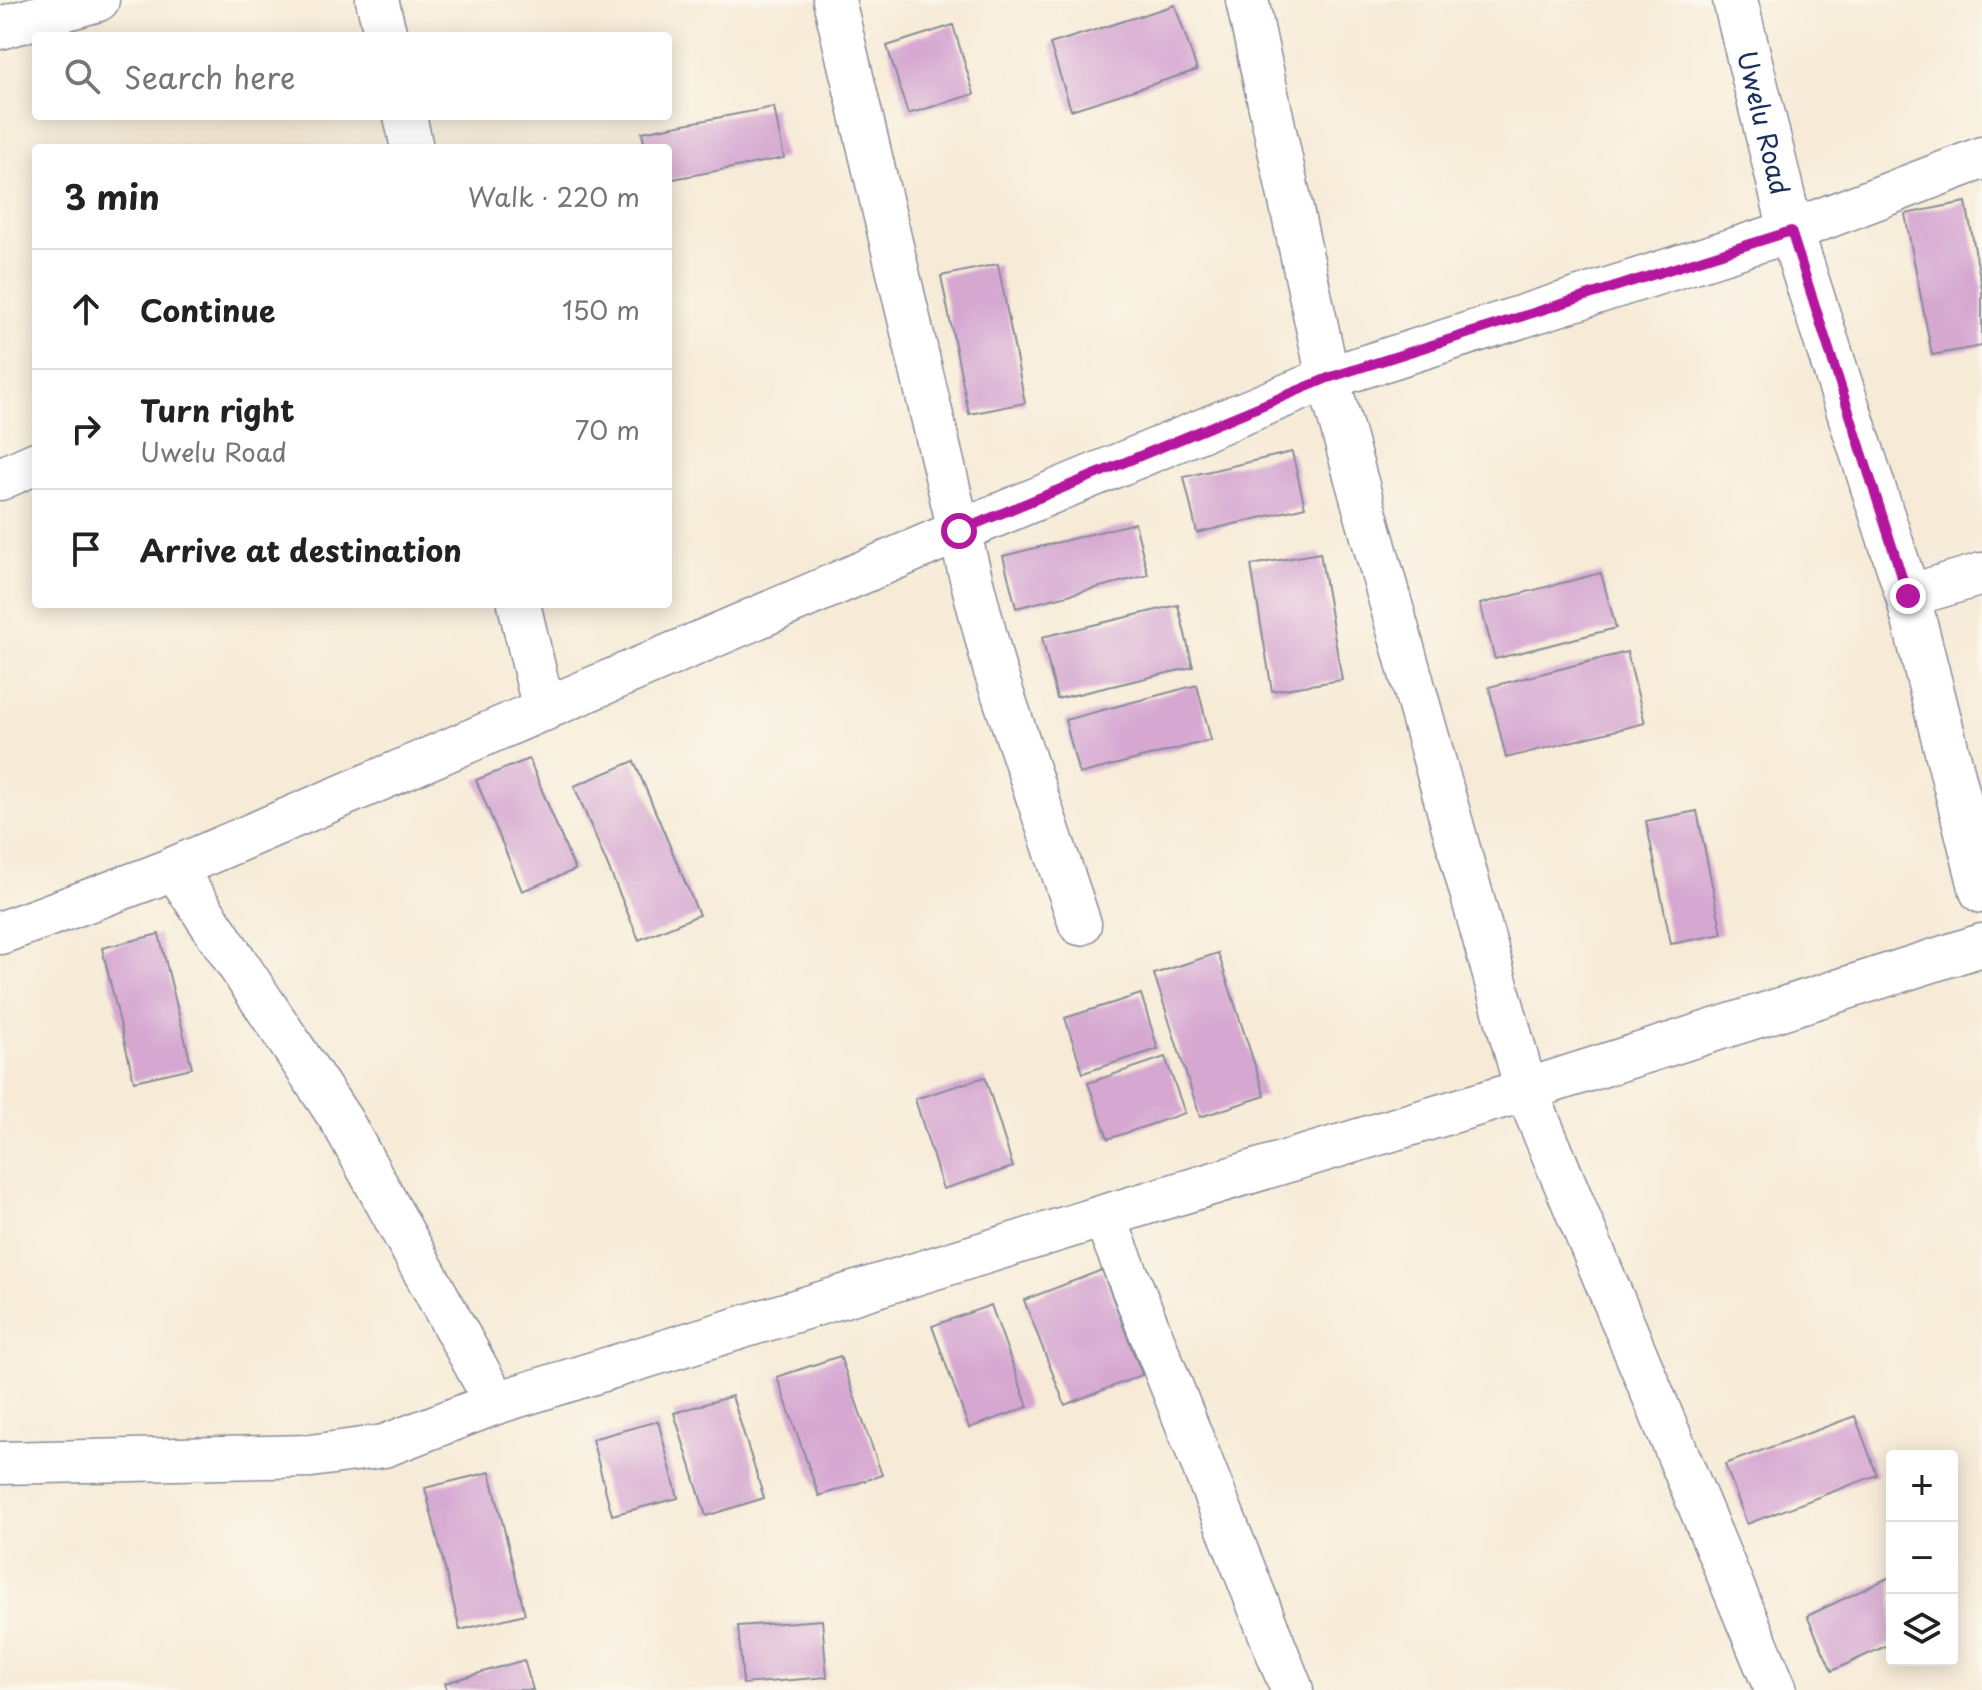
<!DOCTYPE html>
<meta charset="utf-8">
<style>
:root{--surface:#fff;--page:#f6f6f6;--text:#222;--muted:#767676;--line:#e0e0e0}
body{margin:0;font-family:"Playpen Sans",sans-serif;background:var(--page);color:var(--text)}
.controls{position:absolute;right:24px;bottom:24px;display:grid;overflow:hidden;border-radius:8px;box-shadow:0 4px 20px #0003}
.controls button{width:72px;height:72px;display:grid;place-items:center;padding:0;border:0;border-bottom:2px solid var(--line);background:var(--surface);color:var(--text);font:40px sans-serif}
.stop{position:absolute;width:24px;height:24px;margin:-18px;border:6px solid #b5179e;border-radius:50%;background:#fff}
.stop.end{background:#b5179e;border-color:#fff;box-shadow:0 2px 8px #0008}
.list{margin:0;padding:0;list-style:none}
h2{display:flex;justify-content:space-between;align-items:center;height:104px;margin:0;padding:0 32px;font-size:34px}
h2 small{font-size:26px;font-weight:400;color:var(--muted)}
.list li{display:grid;grid-template-columns:52px 1fr auto;gap:24px;align-items:center;box-sizing:border-box;height:120px;padding:0 32px;border-top:2px solid var(--line)}
.list b{display:block;font-size:30px;white-space:nowrap}
.list p{margin:0;font-size:26px;white-space:nowrap;color:var(--muted)}
.list em{font-size:26px;font-style:normal;color:var(--muted)}
.icon{flex:none;width:44px;height:44px;fill:none;stroke:currentColor;stroke-width:2;stroke-linecap:round;stroke-linejoin:round}
.map{position:relative;flex:none;width:1982px;height:1690px;overflow:hidden}
.search{position:absolute;background:var(--surface);box-shadow:0 4px 20px #0003;left:32px;top:32px;width:640px;height:88px;display:flex;align-items:center;gap:20px;box-sizing:border-box;padding:0 28px;border-radius:8px;color:var(--muted);font-size:30px}
.panel{position:absolute;background:var(--surface);box-shadow:0 4px 20px #0003;left:32px;top:144px;width:640px;height:464px;border-radius:8px}
.map>svg:first-child{display:block}
.building{fill:#d6a7d1}
.lines{fill:none;stroke-linecap:round;stroke-linejoin:round}
.street-casing{stroke:#898d9a;stroke-width:45}
.secondary-casing{stroke:#898d9a;stroke-width:47}
.street{stroke:#fff;stroke-width:42}
.secondary{stroke:#fff;stroke-width:44}
.route{stroke:#b5179e;stroke-width:10}
.labels{text-anchor:middle;dominant-baseline:central;stroke-width:8;stroke-linejoin:round;paint-order:stroke}
.street-label{font-size:26px;fill:#1b2f5e;stroke:#fbf7ec}
</style>
<div class="map">
<svg width="1982" height="1690" viewBox="0 0 1982 1690">
<rect width="100%" height="100%" fill="#fbf7ec"/>
<filter id="ink" filterUnits="userSpaceOnUse"><feTurbulence type="fractalNoise" baseFrequency=".0125" numOctaves="2"/><feDisplacementMap in="SourceGraphic" scale="16" xChannelSelector="R" yChannelSelector="G"/><feConvolveMatrix kernelMatrix="1 2 1 2 8 2 1 2 1" color-interpolation-filters="sRGB"/></filter>
<filter id="wash" filterUnits="userSpaceOnUse"><feTurbulence type="fractalNoise" baseFrequency=".006" numOctaves="4" result="noise"/><feDisplacementMap in="SourceGraphic" scale="32" xChannelSelector="R" yChannelSelector="G"/><feGaussianBlur stdDeviation="1.8" result="paint"/><feColorMatrix in="noise" values="0 0 0 0 0 0 0 0 0 0 0 0 0 0 0 0 0 1.4 0 .05"/><feComposite in="paint" operator="in"/></filter>
<g filter="url(#wash)">
<rect width="100%" height="100%" fill="#f7ebd7"/>
<g id="blocks">
<g class="building">
<path d="M1175,5L1197,70L1071,110L1050,44Z"/>
<path d="M953,25L974,94L908,114L887,46Z"/>
<path d="M774,107L784,158L668,180V148H645L642,132Z"/>
<path d="M1966,202L1982,288V346L1932,355L1905,214Z"/>
<path d="M998,264L1025,403L969,414L941,276Z"/>
<path d="M1292,452L1305,507L1197,533L1184,477Z"/>
<path d="M1135,523L1148,575L1016,608L1003,556Z"/>
<path d="M1320,553L1342,680L1272,691L1251,565Z"/>
<path d="M1601,573L1616,628L1495,659L1480,604Z"/>
<path d="M1178,605L1193,667L1057,699L1042,637Z"/>
<path d="M1627,652L1645,723L1506,758L1489,687Z"/>
<path d="M1197,685L1211,740L1079,774L1065,720Z"/>
<path d="M529,759L575,870L522,891L476,780Z"/>
<path d="M634,761L699,915L639,940L574,786Z"/>
<path d="M1697,811L1722,934L1671,944L1646,821Z"/>
<path d="M159,934L192,1068L134,1081L102,948Z"/>
<path d="M1218,953L1265,1096L1200,1117L1154,974Z"/>
<path d="M1141,994L1158,1049L1083,1073L1065,1018Z"/>
<path d="M1165,1057L1185,1113L1108,1139L1088,1083Z"/>
<path d="M985,1077L1013,1167L943,1189L915,1099Z"/>
<path d="M1102,1270L1142,1375L1065,1405L1024,1300Z"/>
<path d="M991,1305L1028,1407L969,1428L932,1326Z"/>
<path d="M840,1356L882,1475L819,1496L777,1377Z"/>
<path d="M732,1396L764,1498L706,1516L674,1413Z"/>
<path d="M1855,1416L1877,1475L1747,1524L1725,1464Z"/>
<path d="M658,1421L678,1498L612,1515L592,1439Z"/>
<path d="M490,1472L525,1614L460,1630L425,1488Z"/>
<path d="M1892,1576V1643L1832,1671L1807,1616Z"/>
<path d="M822,1620L827,1677L743,1684L738,1626Z"/>
<path d="M524,1660L533,1690H447L445,1683Z"/>
</g>
</g>
</g>
<g filter="url(#ink)">
<use href="#blocks" fill-opacity="0" stroke="#898d9a" stroke-width="2"/>
<g class="lines">
<g class="street-casing">
<g id="street">
<path d="M377,0L386,36"/>
<path d="M834,0L959,531L994,668L1080,924"/>
<path d="M1247,0L1328,378L1526,1090L1776,1690"/>
<path d="M0,28L98,0"/>
<path d="M405,116L412,148"/>
<path d="M0,479L36,463"/>
<path d="M1908,596L1982,574"/>
<path d="M519,604L544,710"/>
<path d="M174,868L343,1123L496,1403"/>
<path d="M0,933L153,877L959,531L1328,378L1791,231L1982,158"/>
<path d="M1104,1216L1292,1690"/>
<path d="M0,1463L311,1456L384,1446L496,1403L1104,1216L1526,1090L1982,945"/>
</g>
</g>
<g class="secondary-casing">
<g id="secondary">
<path id="s1" d="M1735,0L1791,231L1908,596L1982,891"/>
</g>
</g>
<use href="#street" class="street"/>
<use href="#secondary" class="secondary"/>
</g>
</g>
<g class="lines" filter="url(#ink)">
<path class="route" d="M959,531L1328,378L1791,231L1908,596"/>
</g>
<g class="labels">
<g class="street-label">
<text stroke="none"><textPath href="#s1" startOffset="126">Uwelu Road</textPath></text>
</g>
</g>
</svg>
<div class="controls">
<button>+</button>
<button>−</button>
<button><svg class="icon" aria-label="layers" viewBox="0 0 24 24"><path d="M12 4l9 5-9 5-9-5zM3 14l9 5 9-5"/></svg></button>
</div>
<div class="stop" style="left:959px;top:531px"></div>
<div class="stop end" style="left:1908px;top:596px"></div>
<div class="search"><svg class="icon" aria-label="search" viewBox="0 0 24 24"><circle cx="10" cy="10" r="6"/><path d="M15 15l6 6"/></svg>Search here</div>
<section class="panel">
<h2>3 min<small>Walk · 220 m</small></h2>
<ul class="list">
<li><svg class="icon" aria-label="ahead" viewBox="0 0 24 24"><path d="M12 20V5M6 11l6-6 6 6"/></svg><div><b>Continue</b></div><em>150 m</em></li>
<li><svg class="icon" aria-label="right" viewBox="0 0 24 24"><path d="M7 20v-9h11M14 6l5 5-5 5"/></svg><div><b>Turn right</b><p>Uwelu Road</p></div><em>70 m</em></li>
<li><svg class="icon" aria-label="arrive" viewBox="0 0 24 24"><path d="M6 21V4h12l-3 4 3 4H6"/></svg><div><b>Arrive at destination</b></div></li>
</ul>
</section>
</div>
